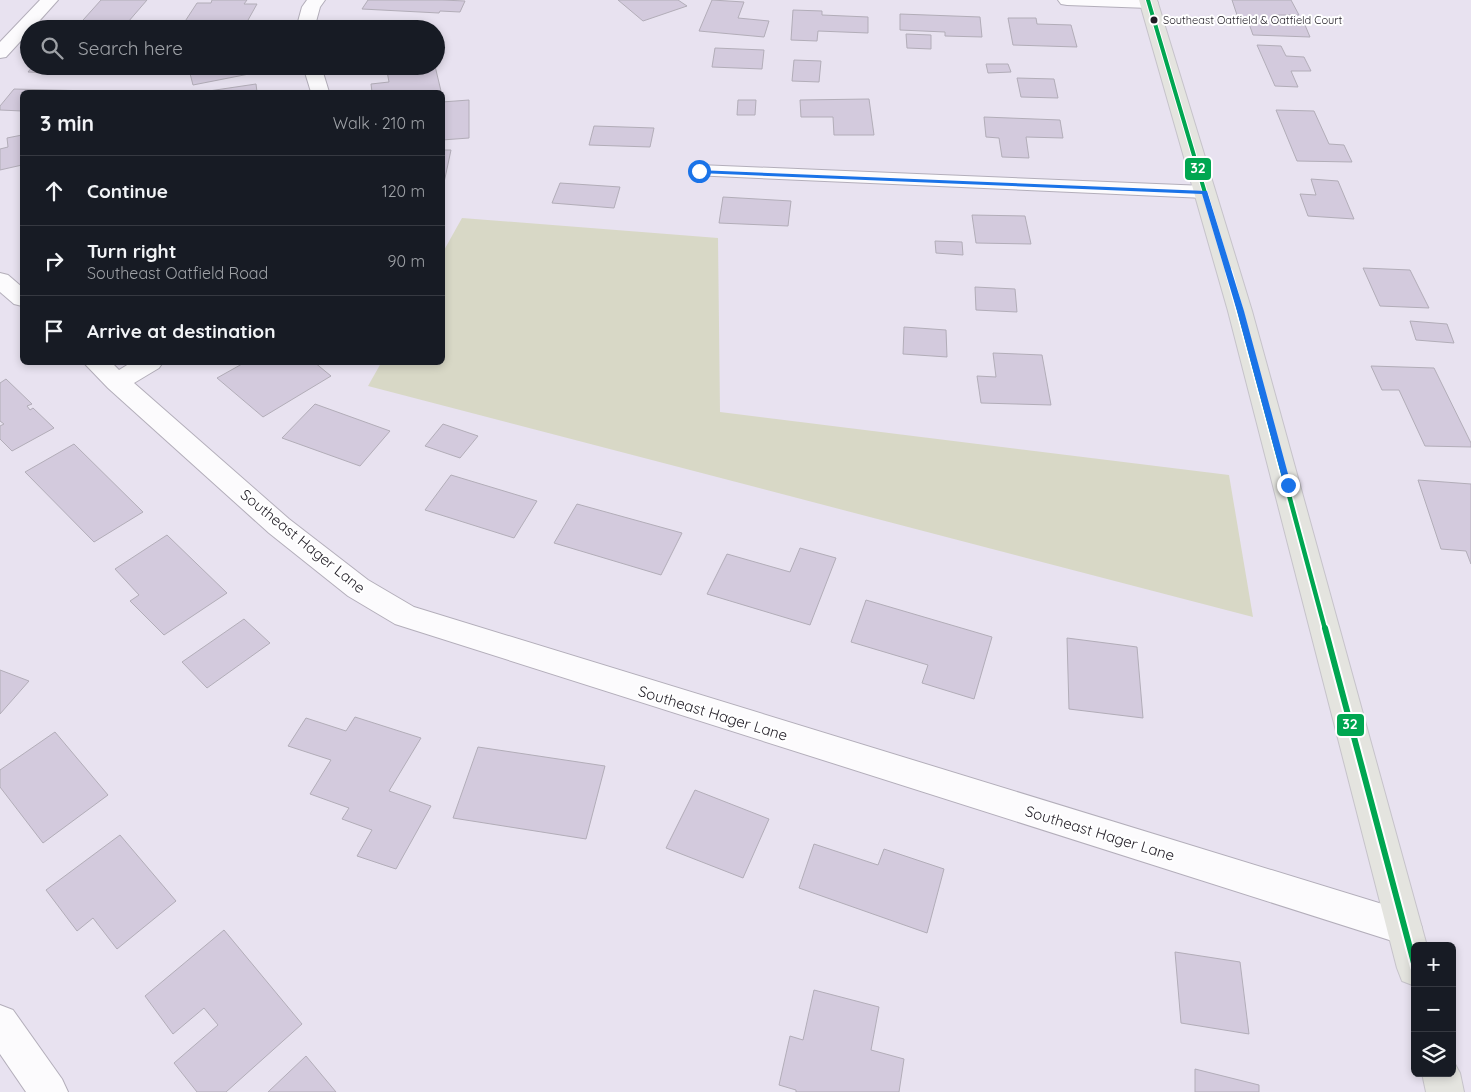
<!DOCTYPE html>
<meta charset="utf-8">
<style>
:root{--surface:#171b24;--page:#20242c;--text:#f1f3f6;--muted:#9ea1a6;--line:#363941}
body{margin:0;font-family:Quicksand,sans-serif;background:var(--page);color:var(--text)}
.controls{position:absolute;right:15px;bottom:15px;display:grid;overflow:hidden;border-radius:8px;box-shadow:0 2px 8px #0003}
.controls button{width:45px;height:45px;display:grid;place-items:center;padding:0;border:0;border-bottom:1px solid var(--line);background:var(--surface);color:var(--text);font:25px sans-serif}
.stop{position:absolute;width:15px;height:15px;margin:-11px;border:4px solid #1a73e8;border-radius:50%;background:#fff}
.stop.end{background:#1a73e8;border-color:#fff;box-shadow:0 1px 5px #0008}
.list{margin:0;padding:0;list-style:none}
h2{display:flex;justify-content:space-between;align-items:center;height:65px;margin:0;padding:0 20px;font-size:21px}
h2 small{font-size:16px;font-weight:400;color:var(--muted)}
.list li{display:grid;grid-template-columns:32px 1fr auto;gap:15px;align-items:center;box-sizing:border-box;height:70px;padding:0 20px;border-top:1px solid var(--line)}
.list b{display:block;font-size:19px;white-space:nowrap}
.list p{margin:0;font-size:16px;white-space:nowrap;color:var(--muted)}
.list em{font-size:16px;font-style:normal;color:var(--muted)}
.icon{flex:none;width:28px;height:28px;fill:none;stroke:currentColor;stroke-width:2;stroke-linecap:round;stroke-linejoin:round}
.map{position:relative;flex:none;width:1471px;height:1092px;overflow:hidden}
.search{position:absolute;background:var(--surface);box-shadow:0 2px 8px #0003;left:20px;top:20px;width:425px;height:55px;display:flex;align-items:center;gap:12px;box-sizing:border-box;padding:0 18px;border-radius:28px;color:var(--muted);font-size:19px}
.panel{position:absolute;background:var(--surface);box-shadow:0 2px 8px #0003;left:20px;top:90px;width:425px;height:275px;border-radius:8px}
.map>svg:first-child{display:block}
.green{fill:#d8d8c6}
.building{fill:#d3cadd;stroke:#b2adb8}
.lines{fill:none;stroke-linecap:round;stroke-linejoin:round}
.minor-casing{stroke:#b3aeba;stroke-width:2}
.major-casing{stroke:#c6c3ca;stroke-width:2}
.minor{fill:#fcfbfd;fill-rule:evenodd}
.major{fill:#e4e4df;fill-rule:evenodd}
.bus-1-far2-casing{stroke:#fff;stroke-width:6}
.bus-1-far1-casing{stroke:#fff;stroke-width:8}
.bus-1-casing{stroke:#fff;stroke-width:10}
.bus-1-far2{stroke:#00a651;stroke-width:4}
.bus-1-far1{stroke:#00a651;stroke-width:4.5}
.bus-1{stroke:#00a651;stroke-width:6}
.route{fill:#1a73e8}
.bus-dot{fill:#201c25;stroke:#fff;stroke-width:2}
.labels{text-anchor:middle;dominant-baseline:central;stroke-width:4;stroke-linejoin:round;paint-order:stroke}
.far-bus-label{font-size:11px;fill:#201c25;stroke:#fff;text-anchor:start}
.street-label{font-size:15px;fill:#201c25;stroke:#fff}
.line-badge{stroke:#fff;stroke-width:2}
.badge-label{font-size:14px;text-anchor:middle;font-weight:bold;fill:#fff}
</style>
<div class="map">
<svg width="1471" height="1092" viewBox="0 0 1471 1092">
<rect width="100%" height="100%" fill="#e8e2f0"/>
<path class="green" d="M462,218L718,238L720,412L1229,475L1253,617L368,386L381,363L442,362L443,252Z"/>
<g class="building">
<path d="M101,0H147L122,29H75Z"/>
<path d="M212,0H247L244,4H257L243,29H180L197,3H211Z"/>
<path d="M368,0H442L465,1L460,12L440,11L439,13L362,9Z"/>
<path d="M618,0H678L687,6L643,21Z"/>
<path d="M712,0L744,2L738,18L769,21L764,37L699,31Z"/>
<path d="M1232,0H1291L1299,15H1276L1281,25H1305L1310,37L1253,35L1247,18H1238Z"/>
<path d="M793,10L822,11V15L868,17V33L818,31L817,41L791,40Z"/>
<path d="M900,14L980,17L982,37L945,36V32L900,30Z"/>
<path d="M1008,18H1036L1037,24L1071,25L1077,47L1013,45Z"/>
<path d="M906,34L931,35V49L907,48Z"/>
<path d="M1257,45L1281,46L1286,56L1304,57L1311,71H1291L1298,87L1275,86Z"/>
<path d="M715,48L764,50L762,69L712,67Z"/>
<path d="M794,60L821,61L819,82L792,81Z"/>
<path d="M986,64H1008L1011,72L988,73Z"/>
<path d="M33,66H90L84,74L28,72Z"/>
<path d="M188,66H247L249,74L193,85Z"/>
<path d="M386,66H435L441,91L372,92L371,84L389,82Z"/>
<path d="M1017,78L1054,79L1058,98L1021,97Z"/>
<path d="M256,84L257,92H202Z"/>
<path d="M14,89L92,91L22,92V111L0,110V106Z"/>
<path d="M869,99L874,135H834L833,117H801L800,100Z"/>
<path d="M469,100V138L442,140V102Z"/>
<path d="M738,100H756L755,115H737Z"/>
<path d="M1276,110L1314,111L1329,144L1344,145L1352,162L1297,161Z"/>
<path d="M984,117L1060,120L1063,138L1026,137L1029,158L1002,157L999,138L986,137Z"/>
<path d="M594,126L654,128L650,147L589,145Z"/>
<path d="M22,135V165L0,170V149L8,147L7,138Z"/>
<path d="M442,150H451L442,192Z"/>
<path d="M1311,179L1338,181L1354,219L1308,216L1300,194L1316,195Z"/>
<path d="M560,183L620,187L614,208L552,203Z"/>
<path d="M723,197L791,201L788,226L719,223Z"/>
<path d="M972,215L1025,216L1031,244L976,243Z"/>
<path d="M935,241L962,242L963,255L936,253Z"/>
<path d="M1363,268L1410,270L1429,308L1380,306Z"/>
<path d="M975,287L1015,289L1017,312L976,310Z"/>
<path d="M1410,321L1447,324L1454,343L1416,340Z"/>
<path d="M904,327L946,330L947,357L903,354Z"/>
<path d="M993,353L1042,355L1051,405L981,403L977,376L996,377Z"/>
<path d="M240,362H314L331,376L263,417L217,378L242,364Z"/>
<path d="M1371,366L1434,368L1471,443V447L1425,446L1399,390H1382Z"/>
<path d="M6,379L32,404L27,406L30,410L33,408L54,428L12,451L0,439V426L4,424L0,421V383Z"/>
<path d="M315,404L390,431L360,466L282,438Z"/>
<path d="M443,424L478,436L460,458L425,446Z"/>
<path d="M74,444L143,512L94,542L25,472Z"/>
<path d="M451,475L537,501L514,538L425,510Z"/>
<path d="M1418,480L1471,484V564L1466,551L1441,549Z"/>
<path d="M577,504L682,533L661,575L554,543Z"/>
<path d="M167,535L227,593L164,635L130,601L139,595L115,569Z"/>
<path d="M800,548L836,558L810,625L707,594L727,554L790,572Z"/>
<path d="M866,600L992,637L974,699L922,683L928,665L851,642Z"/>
<path d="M244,619L270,643L207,688L182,662Z"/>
<path d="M1067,638L1137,647L1143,718L1069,709Z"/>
<path d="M0,670L29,681L0,714Z"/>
<path d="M355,717L421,738L389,791L431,806L396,869L357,856L372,830L342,819L349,808L310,794L331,760L288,746L306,718L346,731Z"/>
<path d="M55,732L108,795L43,843L0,787V770Z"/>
<path d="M478,747L605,766L586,839L453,818Z"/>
<path d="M695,790L769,819L743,878L666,848Z"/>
<path d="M120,835L176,901L117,949L93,918L77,931L46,890Z"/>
<path d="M814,844L878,865L884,849L944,869L927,933L799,888Z"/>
<path d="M224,930L302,1024L226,1092H197L174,1063L218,1025L204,1008L173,1034L145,996Z"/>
<path d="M1175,952L1240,962L1249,1034L1181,1023Z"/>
<path d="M814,990L879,1007L871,1050L904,1059L899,1092H796V1090L779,1085L790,1036L803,1040Z"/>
<path d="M306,1056L336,1092H268Z"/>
<path d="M1195,1069L1259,1085V1092H1195Z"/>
</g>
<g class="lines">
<g class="minor-casing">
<g id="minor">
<path d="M40,0H58L32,29H29V32L6,57L0,58V42Z"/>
<path d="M307,0H325L320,7L314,29H296L302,7Z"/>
<path d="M1058,0H1156L1158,3L1155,7L1149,8L1067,5L1061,4Z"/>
<path d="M303,66H321L329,92H311Z"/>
<path d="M699,165L1205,186L1212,188L1215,192L1212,196L1205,198L692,175L689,171L692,167Z"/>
<path d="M0,273L8,275L22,287V306L14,304L0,292Z"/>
<path d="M83,362H111L119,370L132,362H163L159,368L134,383L289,519L368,580L414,607L1405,911L1417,916L1422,928L1417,940L1405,945L395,624L348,596L269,533L108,388Z"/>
<path d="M0,1005L13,1010L62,1079L68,1092H26L0,1054Z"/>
</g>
</g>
<g class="major-casing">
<g id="major">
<path d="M1139,0H1157L1252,311L1427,946H1415V986L1402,981L1397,968L1228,311Z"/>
<path d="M1452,1059L1460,1073L1464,1092H1426L1422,1073H1452Z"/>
</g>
</g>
<use href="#minor" class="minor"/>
<use href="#major" class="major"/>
<g class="bus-1-far2-casing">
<path id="bus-1-far2" d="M1148,0L1229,274"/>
</g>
<g class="bus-1-far1-casing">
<path id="bus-1-far1" d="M1229,272L1325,629"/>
</g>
<g class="bus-1-casing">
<path id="bus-1" d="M1325,628L1415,967"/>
</g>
<use href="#bus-1-far2" class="bus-1-far2"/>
<use href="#bus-1-far1" class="bus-1-far1"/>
<use href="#bus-1" class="bus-1"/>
</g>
<path class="route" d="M697,170L1207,191L1244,311L1291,485L1288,488L1284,485L1237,311L1202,194L699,173Z"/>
<circle class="bus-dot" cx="1154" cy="20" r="4.5"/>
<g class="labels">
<g class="far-bus-label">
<text x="1163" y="20">Southeast Oatfield &amp; Oatfield Court</text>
</g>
<g class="street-label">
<text transform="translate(303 541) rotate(39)">Southeast Hager Lane</text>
<text transform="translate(713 713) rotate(17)">Southeast Hager Lane</text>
<text transform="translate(1100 833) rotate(17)">Southeast Hager Lane</text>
</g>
</g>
<g class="line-badge">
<rect x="1184" y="157" width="28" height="24" rx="5" fill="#00a651"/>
<rect x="1336" y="713" width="29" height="24" rx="5" fill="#00a651"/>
</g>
<g class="badge-label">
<text x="1198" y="173">32</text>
<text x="1350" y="729">32</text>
</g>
</svg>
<div class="controls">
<button>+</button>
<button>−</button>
<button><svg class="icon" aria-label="layers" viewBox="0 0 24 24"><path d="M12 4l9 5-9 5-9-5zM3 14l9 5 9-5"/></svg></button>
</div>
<div class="stop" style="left:699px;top:171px"></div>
<div class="stop end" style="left:1288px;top:485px"></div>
<div class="search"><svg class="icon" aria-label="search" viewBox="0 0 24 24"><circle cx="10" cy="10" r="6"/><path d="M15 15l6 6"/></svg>Search here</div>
<section class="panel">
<h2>3 min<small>Walk · 210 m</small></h2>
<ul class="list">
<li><svg class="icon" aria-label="ahead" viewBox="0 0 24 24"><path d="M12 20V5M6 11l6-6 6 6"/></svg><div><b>Continue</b></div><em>120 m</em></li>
<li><svg class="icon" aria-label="right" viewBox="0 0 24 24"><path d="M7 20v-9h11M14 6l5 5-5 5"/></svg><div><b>Turn right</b><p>Southeast Oatfield Road</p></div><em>90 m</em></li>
<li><svg class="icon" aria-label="arrive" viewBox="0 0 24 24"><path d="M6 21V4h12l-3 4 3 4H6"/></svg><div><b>Arrive at destination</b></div></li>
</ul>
</section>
</div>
